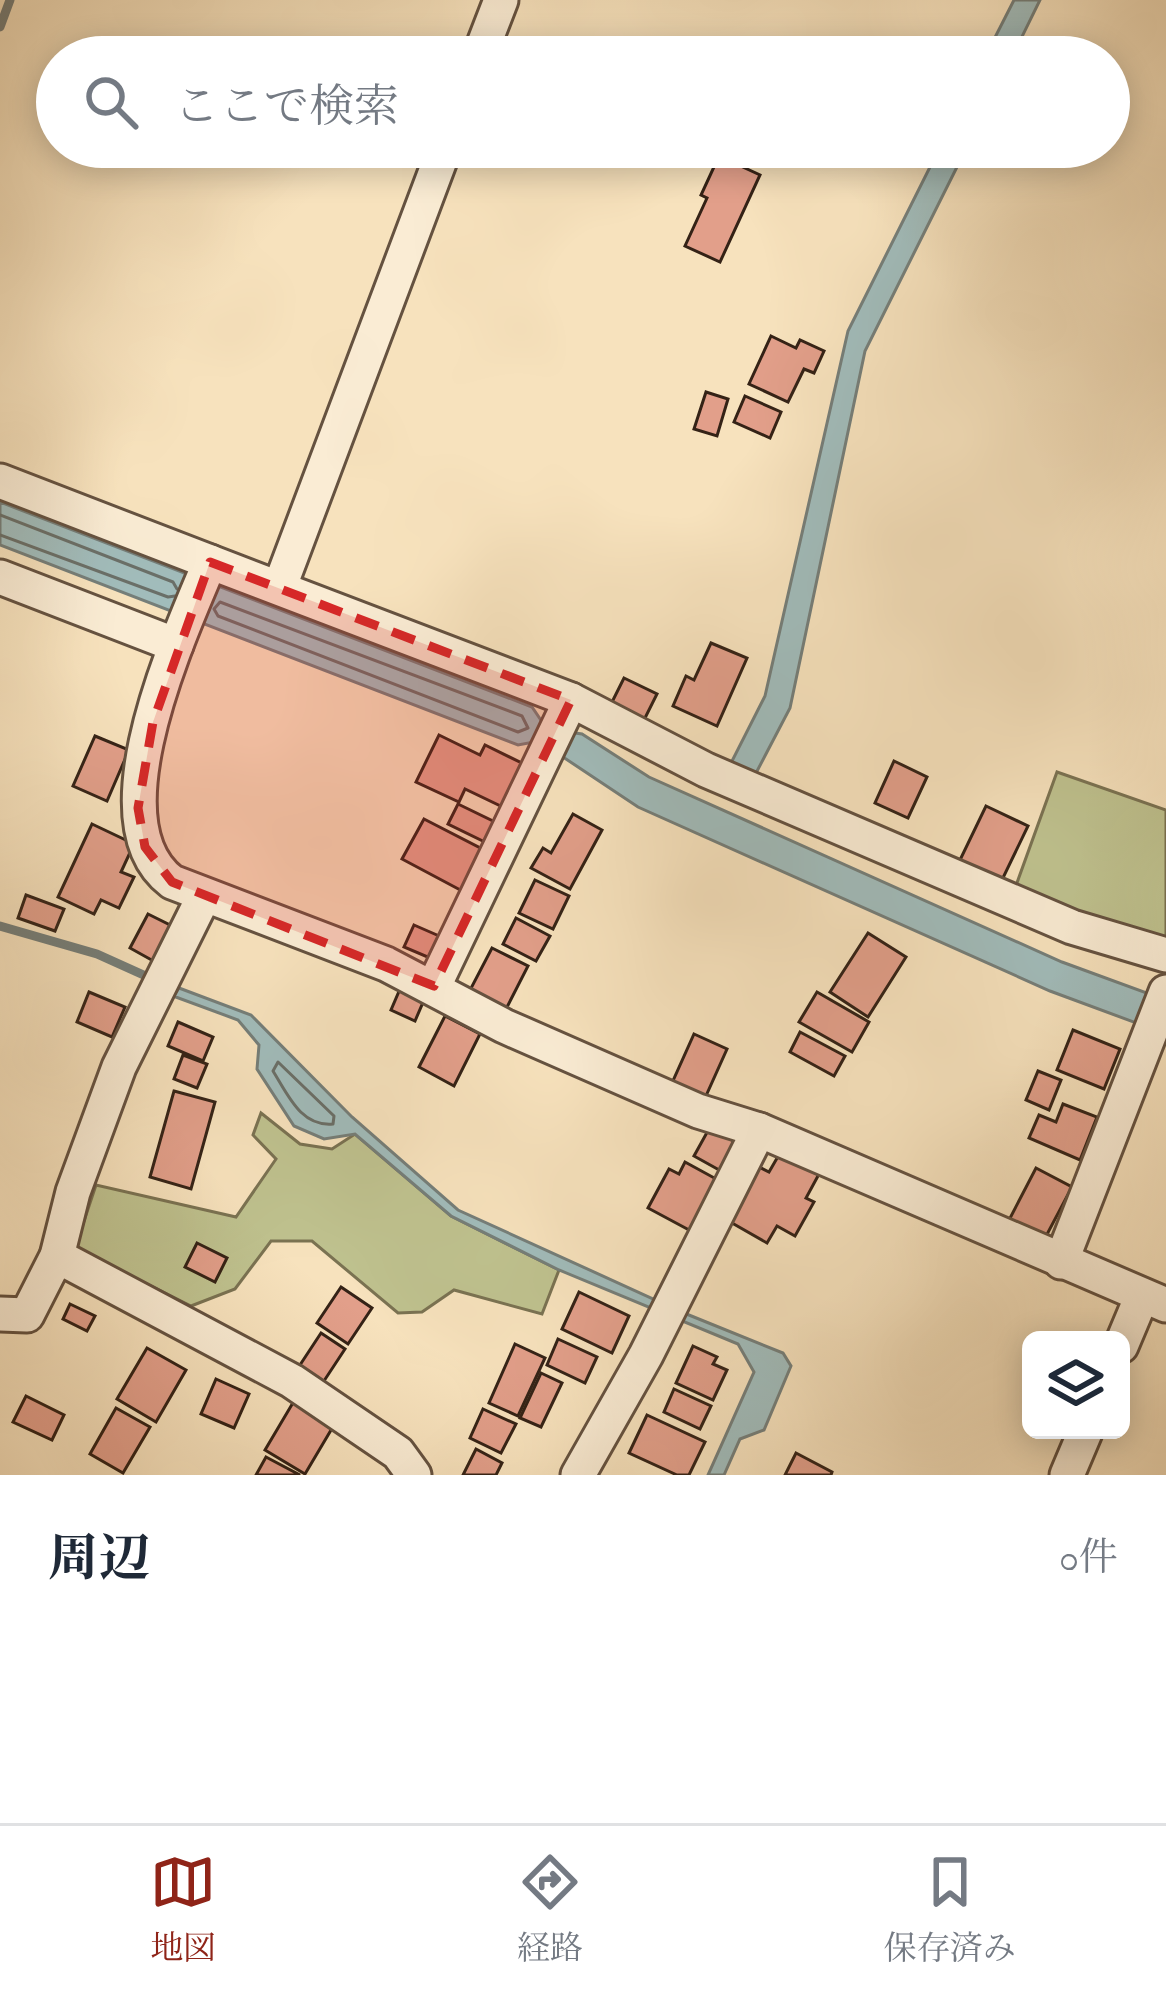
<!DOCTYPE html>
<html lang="ja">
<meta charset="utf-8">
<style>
:root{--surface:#fff;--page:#f2f2f3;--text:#1f2937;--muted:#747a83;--line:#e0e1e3;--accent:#8f2418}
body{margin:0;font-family:"IM FELL Double Pica","Noto Serif JP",serif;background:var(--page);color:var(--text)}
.controls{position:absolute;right:36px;bottom:36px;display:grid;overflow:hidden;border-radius:18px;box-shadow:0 6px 30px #0003}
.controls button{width:108px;height:108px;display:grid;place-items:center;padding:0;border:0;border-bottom:3px solid var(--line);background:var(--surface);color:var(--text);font:60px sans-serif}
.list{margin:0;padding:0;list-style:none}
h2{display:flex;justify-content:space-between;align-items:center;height:156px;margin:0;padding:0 48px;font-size:51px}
h2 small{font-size:39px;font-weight:400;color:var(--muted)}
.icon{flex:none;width:66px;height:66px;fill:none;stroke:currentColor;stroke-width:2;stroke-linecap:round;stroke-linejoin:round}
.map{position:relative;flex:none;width:1166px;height:1475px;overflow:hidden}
.search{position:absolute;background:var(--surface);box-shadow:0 6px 30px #0003;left:36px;right:36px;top:36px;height:132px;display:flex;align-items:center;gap:30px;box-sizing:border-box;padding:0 42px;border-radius:66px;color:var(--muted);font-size:45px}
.sheet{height:348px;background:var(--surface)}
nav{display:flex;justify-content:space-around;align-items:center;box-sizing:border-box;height:168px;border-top:3px solid var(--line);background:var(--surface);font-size:33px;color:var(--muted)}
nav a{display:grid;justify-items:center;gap:6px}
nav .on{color:var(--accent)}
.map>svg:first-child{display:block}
.green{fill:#bfc28f;stroke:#7a7252;stroke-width:3}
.water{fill:#a1bcbb;stroke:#757e79;stroke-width:3}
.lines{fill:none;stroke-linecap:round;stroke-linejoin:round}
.shore{stroke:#6a6f68;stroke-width:3}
.stream{stroke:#757e79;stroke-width:9}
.building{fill:#e29f8a;stroke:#342216;stroke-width:3}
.street-casing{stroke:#655240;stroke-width:39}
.street{stroke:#faecd4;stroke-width:33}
.marked{fill:#d62828;fill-opacity:0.2;stroke:#d62828;stroke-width:9;stroke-dasharray:24 15;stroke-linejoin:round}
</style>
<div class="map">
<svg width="1166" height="1475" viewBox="0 0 1166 1475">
<rect width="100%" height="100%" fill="#f7e2bd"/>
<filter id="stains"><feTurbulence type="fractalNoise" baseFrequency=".00167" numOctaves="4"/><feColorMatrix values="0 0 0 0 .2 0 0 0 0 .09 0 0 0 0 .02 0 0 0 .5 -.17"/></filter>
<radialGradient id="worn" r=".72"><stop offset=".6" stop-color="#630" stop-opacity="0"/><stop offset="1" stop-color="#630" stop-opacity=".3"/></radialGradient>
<g class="green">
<path d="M1057,772L1166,810V945L1014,891Z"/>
<path d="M261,1113L300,1144L332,1149L355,1134L451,1216L559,1270L542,1314L454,1290L422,1312L398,1313L312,1241H271L235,1289L191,1306L75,1248L96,1185L236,1217L276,1159L253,1135Z"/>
</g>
<g class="water">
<path d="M1014,0H1040L1012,57H985Z"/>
<path d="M940,147H967L865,351L790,708L755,775L731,763L765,696L848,331Z"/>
<path d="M0,502L532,707L547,729L582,734L649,777L1062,962L1166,1000V1034L1050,991L638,807L539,741L518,745L0,545Z"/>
<path d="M179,988L251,1015L352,1117L458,1210L684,1313L783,1353L791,1366L764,1430L740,1439L724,1475H708L754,1372L738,1344L559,1270L451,1216L355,1134L324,1139L294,1126L257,1069L259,1045L238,1020L173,996Z"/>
</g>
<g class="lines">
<g class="shore">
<path d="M0,515L173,582L177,589"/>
<path d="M0,535L168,597L175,596"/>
<path d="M220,602L522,716L528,728L518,732L218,616L214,609Z"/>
<path d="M278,1062L334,1116L333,1124C301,1127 288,1095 273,1071Z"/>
</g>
<g class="stream">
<path d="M0,27L10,0"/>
<path d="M0,926L97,954L148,977"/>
</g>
</g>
<g class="building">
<path d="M719,156L760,175L720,262L685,246L707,198L701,195Z"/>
<path d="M771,336L796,348L800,340L824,351L814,373L804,369L788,402L749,384Z"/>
<path d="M706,392L728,399L717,436L694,429Z"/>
<path d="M745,396L781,412L770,438L734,422Z"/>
<path d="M711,643L747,658L717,726L673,706L686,676L694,680Z"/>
<path d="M624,678L657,694L644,720L611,704Z"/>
<path d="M439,735L480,755L485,745L530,767L509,810L465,789L459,802L416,782Z"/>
<path d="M95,736L129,750L107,801L73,786Z"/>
<path d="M894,761L927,777L908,818L875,803Z"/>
<path d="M458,804L499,824L489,844L448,824Z"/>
<path d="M986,806L1028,826L1001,882L959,862Z"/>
<path d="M573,814L602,830L570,889L531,868L543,848L551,853Z"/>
<path d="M424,819L488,852L466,893L402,859Z"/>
<path d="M92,824L134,844L121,872L134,877L119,908L101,900L94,914L58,897Z"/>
<path d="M535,880L569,896L553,929L519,913Z"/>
<path d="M26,895L64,909L55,931L18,918Z"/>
<path d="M148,914L176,928L157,963L130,948Z"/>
<path d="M516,918L550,936L536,961L503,944Z"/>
<path d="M414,925L446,939L437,961L404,947Z"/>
<path d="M868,933L906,957L868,1017L830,992Z"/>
<path d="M492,948L528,966L505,1011L469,992Z"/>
<path d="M400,989L424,1000L415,1021L391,1010Z"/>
<path d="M89,992L125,1007L112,1037L77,1022Z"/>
<path d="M817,992L869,1022L852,1052L799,1022Z"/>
<path d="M445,1016L480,1034L454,1086L419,1067Z"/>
<path d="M178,1022L213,1037L203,1061L168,1046Z"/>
<path d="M1073,1030L1120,1049L1104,1089L1057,1070Z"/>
<path d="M800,1032L845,1056L834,1076L790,1052Z"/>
<path d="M694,1034L727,1049L705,1098L672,1083Z"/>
<path d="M183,1055L207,1064L197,1088L174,1079Z"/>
<path d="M1038,1071L1061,1080L1049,1110L1026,1100Z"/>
<path d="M174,1091L215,1102L191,1189L150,1177Z"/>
<path d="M1063,1104L1097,1117L1080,1160L1029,1138L1039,1115L1056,1122Z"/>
<path d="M710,1127L737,1143L721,1171L694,1156Z"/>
<path d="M780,1153L819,1174L806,1198L814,1202L795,1236L777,1226L767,1243L725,1219L755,1165L769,1172Z"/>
<path d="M685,1162L718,1180L691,1231L648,1208L669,1169L679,1174Z"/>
<path d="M1036,1168L1072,1187L1044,1240L1008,1222Z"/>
<path d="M197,1243L227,1258L215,1282L185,1267Z"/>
<path d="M341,1287L372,1308L348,1344L317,1323Z"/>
<path d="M579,1292L629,1316L612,1353L562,1329Z"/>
<path d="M70,1304L95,1316L87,1331L63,1319Z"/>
<path d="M321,1333L345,1349L320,1387L296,1371Z"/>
<path d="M558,1339L597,1357L585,1383L547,1365Z"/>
<path d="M515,1344L545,1358L518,1416L489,1403Z"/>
<path d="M693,1346L717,1357L713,1364L727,1370L713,1400L676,1383Z"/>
<path d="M147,1348L186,1370L156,1422L117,1399Z"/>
<path d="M541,1373L562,1383L541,1427L520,1418Z"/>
<path d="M216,1379L249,1394L234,1428L201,1414Z"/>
<path d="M674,1389L711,1406L700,1429L664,1412Z"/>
<path d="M26,1396L64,1415L52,1440L13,1422Z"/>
<path d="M294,1401L334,1425L305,1474L265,1450Z"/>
<path d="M116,1408L150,1427L123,1473L90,1454Z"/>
<path d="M483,1409L516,1424L501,1453L470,1438Z"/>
<path d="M647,1415L705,1442L689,1475H677L629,1453Z"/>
<path d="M476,1449L502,1463L496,1475H463Z"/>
<path d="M796,1453L832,1472L831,1475H785Z"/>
<path d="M266,1457L300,1475H256Z"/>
</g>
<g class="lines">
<g class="street-casing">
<g id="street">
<path d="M479,57L501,0"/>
<path d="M0,481L210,562"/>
<path d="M0,577L176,645"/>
<path d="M280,586L445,147"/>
<path d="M1166,955L1072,927L706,770L571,700L210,562C180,635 92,822 172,882L386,964L504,1026L698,1111L759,1130L1166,1305"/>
<path d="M434,986L571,700"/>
<path d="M57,1256L292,1381L398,1453L414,1475"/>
<path d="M1061,1262L1166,992"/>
<path d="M0,1314L27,1315L57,1256L73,1192L119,1067L204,896"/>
<path d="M1121,1346L1142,1296"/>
<path d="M578,1475L646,1355L759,1130"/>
<path d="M1067,1475L1086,1430"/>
</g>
</g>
<use href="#street" class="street"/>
</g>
<path class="marked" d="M210,562L571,700L434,986L172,882L145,847L138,808L153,722Z"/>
<rect width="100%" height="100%" filter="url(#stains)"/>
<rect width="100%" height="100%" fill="url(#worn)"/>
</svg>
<div class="controls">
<button><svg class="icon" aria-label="layers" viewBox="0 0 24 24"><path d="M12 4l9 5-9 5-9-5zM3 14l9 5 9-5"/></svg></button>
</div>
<div class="search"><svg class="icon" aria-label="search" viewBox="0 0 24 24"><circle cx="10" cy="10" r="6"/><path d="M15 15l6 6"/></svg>ここで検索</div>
</div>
<section class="sheet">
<h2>周辺<small>0件</small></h2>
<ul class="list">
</ul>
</section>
<nav>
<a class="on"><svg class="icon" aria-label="map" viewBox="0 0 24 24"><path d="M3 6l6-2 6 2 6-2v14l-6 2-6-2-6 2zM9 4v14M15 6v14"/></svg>地図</a>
<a><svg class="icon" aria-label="directions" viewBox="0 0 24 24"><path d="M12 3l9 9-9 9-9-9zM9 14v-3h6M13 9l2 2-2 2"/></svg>経路</a>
<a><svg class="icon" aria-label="saved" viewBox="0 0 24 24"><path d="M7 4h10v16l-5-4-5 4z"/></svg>保存済み</a>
</nav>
